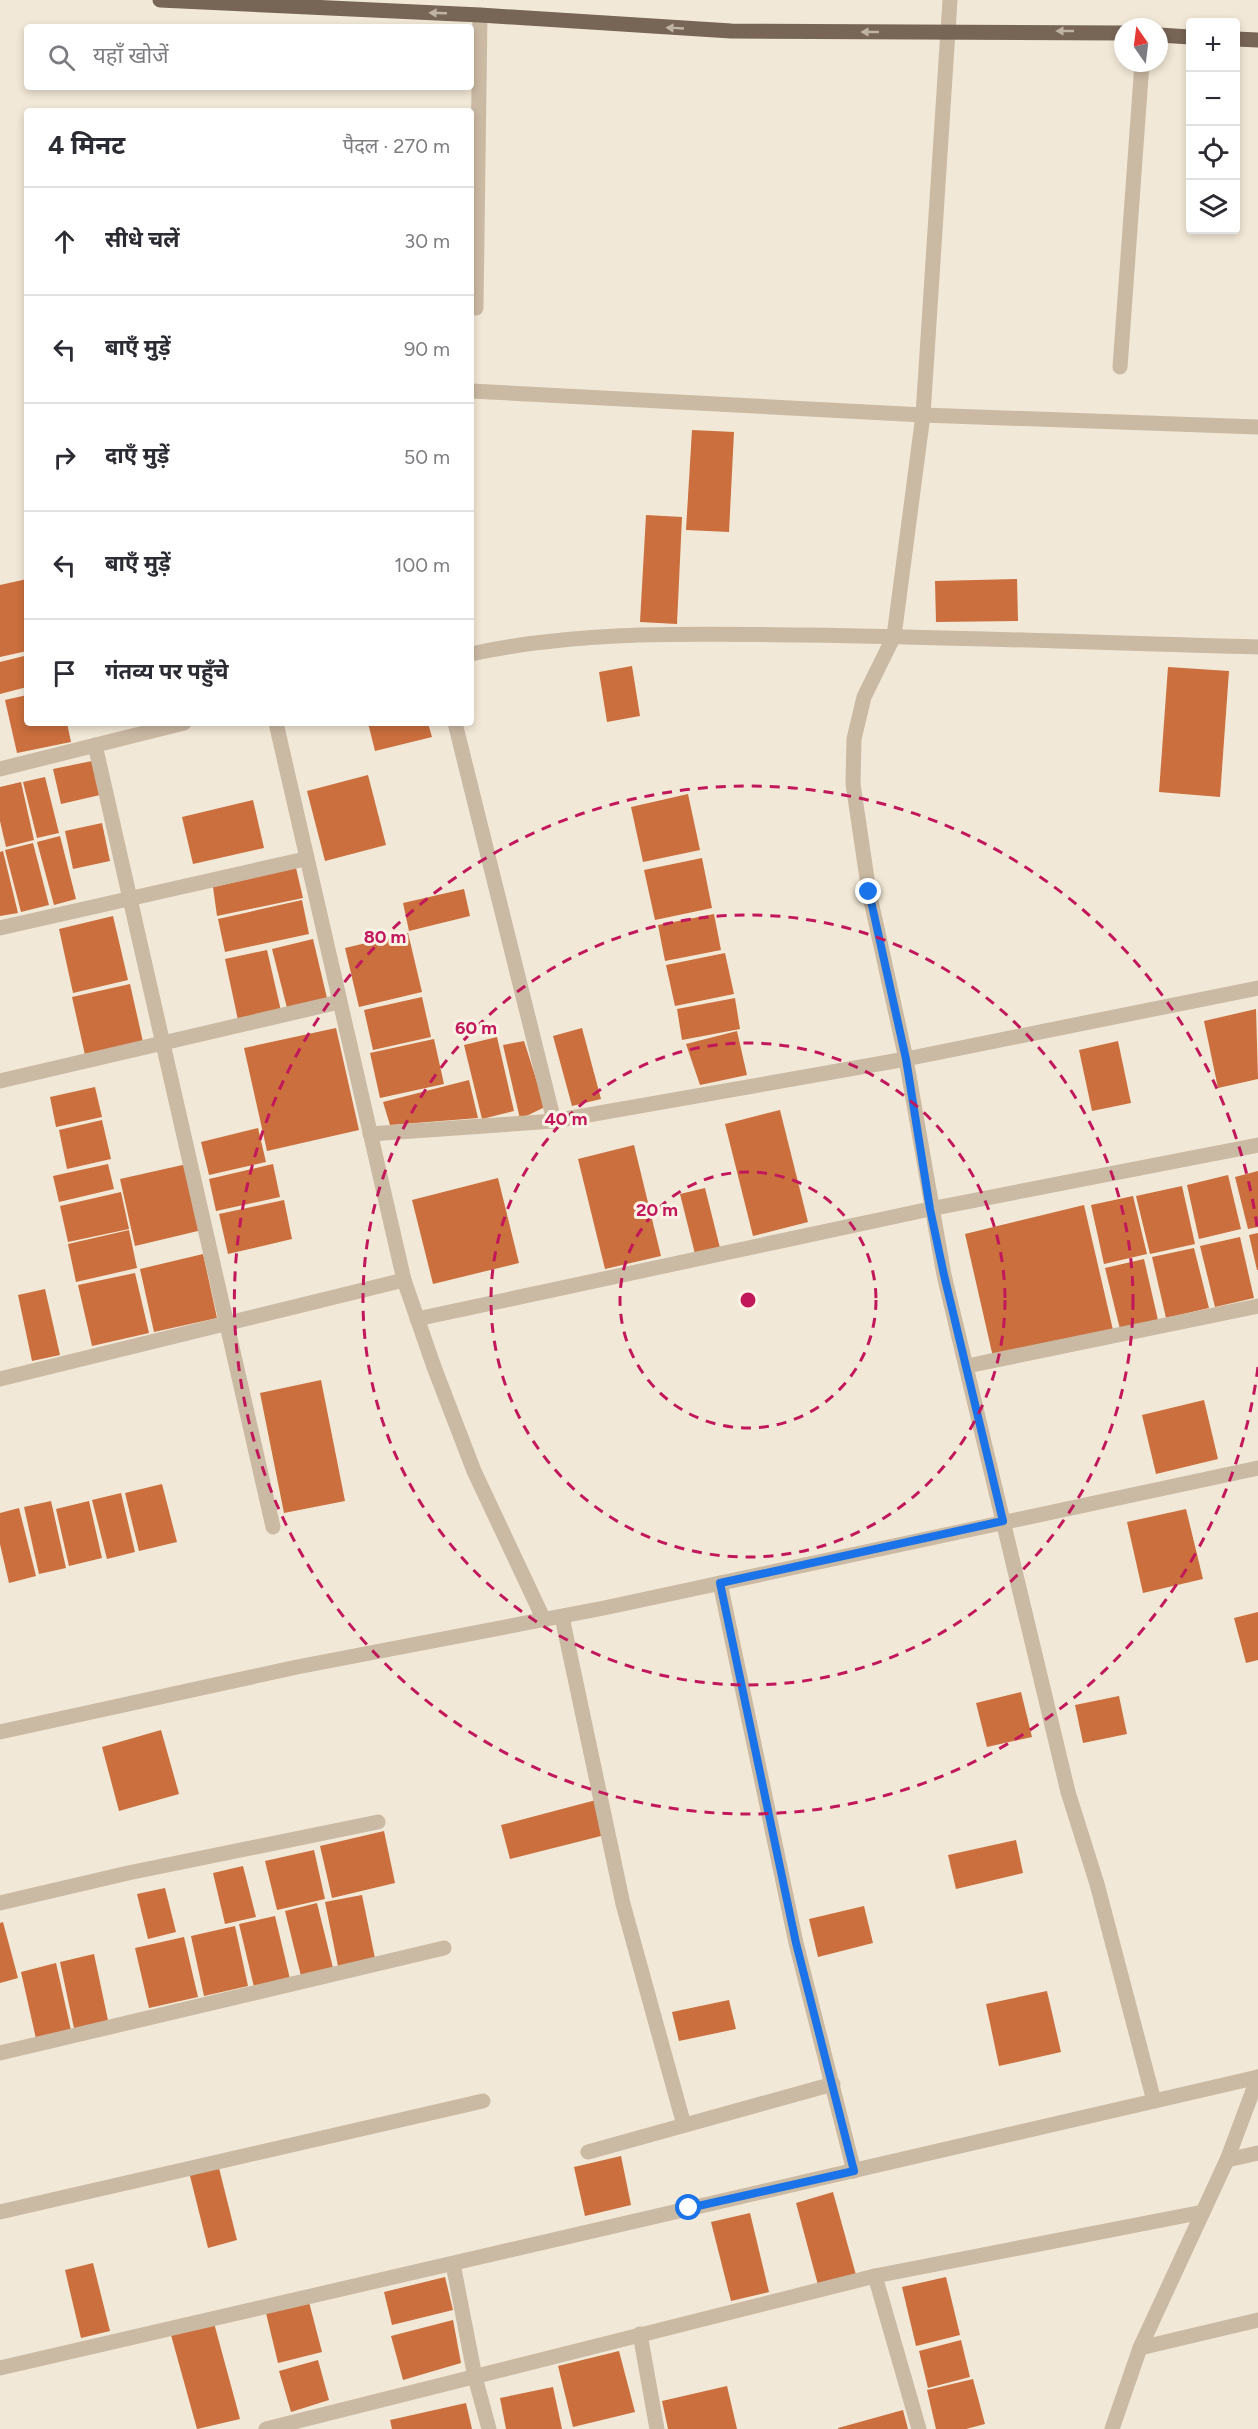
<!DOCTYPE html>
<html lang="hi">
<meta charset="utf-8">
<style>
:root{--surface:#fff;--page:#f2f2f3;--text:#2b2b33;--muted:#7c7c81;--line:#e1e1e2}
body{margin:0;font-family:Figtree,"Noto Sans Devanagari",sans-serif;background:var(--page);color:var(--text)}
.controls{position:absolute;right:18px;top:18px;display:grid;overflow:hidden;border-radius:6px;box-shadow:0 3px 9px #0003}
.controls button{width:54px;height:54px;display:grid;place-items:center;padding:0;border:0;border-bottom:2px solid var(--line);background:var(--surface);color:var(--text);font:30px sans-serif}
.compass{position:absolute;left:1114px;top:18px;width:54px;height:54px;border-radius:50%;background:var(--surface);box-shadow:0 3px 9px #0003;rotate:346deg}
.stop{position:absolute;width:18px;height:18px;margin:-14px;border:4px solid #1a73e8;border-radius:50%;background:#fff}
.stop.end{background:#1a73e8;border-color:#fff;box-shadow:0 2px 6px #0008}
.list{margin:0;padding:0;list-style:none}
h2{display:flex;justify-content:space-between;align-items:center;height:78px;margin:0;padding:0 24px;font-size:26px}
h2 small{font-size:20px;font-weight:400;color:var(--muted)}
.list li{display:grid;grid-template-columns:39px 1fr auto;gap:18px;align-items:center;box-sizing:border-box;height:108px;padding:0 24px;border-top:2px solid var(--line)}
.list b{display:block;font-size:22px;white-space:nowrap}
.list em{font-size:20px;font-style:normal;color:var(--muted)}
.icon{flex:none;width:33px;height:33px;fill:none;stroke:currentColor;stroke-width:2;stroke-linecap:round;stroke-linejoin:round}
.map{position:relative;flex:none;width:1258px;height:2429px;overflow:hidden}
.search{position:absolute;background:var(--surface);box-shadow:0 3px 9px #0003;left:24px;top:24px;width:450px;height:66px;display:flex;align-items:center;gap:15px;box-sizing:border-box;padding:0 21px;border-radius:6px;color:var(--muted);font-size:22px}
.panel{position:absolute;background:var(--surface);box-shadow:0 3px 9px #0003;left:24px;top:108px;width:450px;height:618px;border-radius:6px}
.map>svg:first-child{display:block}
.building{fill:#ca6f3d}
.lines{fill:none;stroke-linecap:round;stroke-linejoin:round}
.minor{stroke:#cab9a3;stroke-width:15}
.major{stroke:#776556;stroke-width:15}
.oneway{fill:#bfb3a4}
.route{stroke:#1a73e8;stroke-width:8}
.ring{fill:none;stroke:#c2185b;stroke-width:3;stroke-dasharray:10 8}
.centre{fill:#c2185b;stroke:#faf2e4;stroke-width:3}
.ring-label{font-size:18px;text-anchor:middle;font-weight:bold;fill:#c2185b;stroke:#faf2e4;stroke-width:6;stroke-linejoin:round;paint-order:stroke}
</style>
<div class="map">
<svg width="1258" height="2429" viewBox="0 0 1258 2429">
<rect width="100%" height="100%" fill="#f2e8d7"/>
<g class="building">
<path d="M692,430L734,432L729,532L686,530Z"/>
<path d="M646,515L682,517L677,624L640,622Z"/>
<path d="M27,579V651L0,657V585Z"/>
<path d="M1017,579L1018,621L936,622L935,581Z"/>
<path d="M24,656L27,687L0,694V662Z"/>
<path d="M632,666L640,716L607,722L599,672Z"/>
<path d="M1168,667L1229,671L1220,797L1159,792Z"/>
<path d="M27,695V723H67L71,742L17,753L5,700Z"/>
<path d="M368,723H428L432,737L375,751Z"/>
<path d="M92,761L100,795L61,804L53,769Z"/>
<path d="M368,775L386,845L325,861L307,791Z"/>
<path d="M45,777L59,833L37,838L23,782Z"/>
<path d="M21,782L34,840L6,847L0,821V787Z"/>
<path d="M688,794L700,850L643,862L631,807Z"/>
<path d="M253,800L264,848L193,864L182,817Z"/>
<path d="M102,823L110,861L73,869L65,831Z"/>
<path d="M60,836L76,899L54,905L37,842Z"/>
<path d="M33,843L49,905L21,912L5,850Z"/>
<path d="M3,851L18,913L0,916V852Z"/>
<path d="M702,858L712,908L655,920L644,870Z"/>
<path d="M296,868L303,898L217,916L213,887Z"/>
<path d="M464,889L470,916L409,931L403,903Z"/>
<path d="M302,900L309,934L225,952L218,919Z"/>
<path d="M714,914L721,950L665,961L658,925Z"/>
<path d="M113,916L128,980L73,993L59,929Z"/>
<path d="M408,933L422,992L359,1007L345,948Z"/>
<path d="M313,939L327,998L287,1008L272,949Z"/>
<path d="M267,950L281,1011L238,1020L225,959Z"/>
<path d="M725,953L734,994L675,1006L666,965Z"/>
<path d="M130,984L143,1042L85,1055L72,997Z"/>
<path d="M422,997L431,1037L373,1050L364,1010Z"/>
<path d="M735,998L740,1029L682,1040L677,1009Z"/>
<path d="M1256,1009L1258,1079L1218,1088L1204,1021Z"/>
<path d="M336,1028L359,1130L267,1151L244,1048Z"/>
<path d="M582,1028L601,1099L572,1106L553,1036Z"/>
<path d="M737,1031L747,1075L700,1085L686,1044Z"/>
<path d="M497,1037L514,1111L482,1119L464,1045Z"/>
<path d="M434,1039L444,1084L380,1098L370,1053Z"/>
<path d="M524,1041L545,1107L520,1119L503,1045Z"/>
<path d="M1118,1041L1131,1103L1092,1111L1079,1050Z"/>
<path d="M469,1080L478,1118L390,1125L383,1102Z"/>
<path d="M95,1087L102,1117L56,1127L50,1097Z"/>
<path d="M780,1110L808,1222L753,1236L725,1124Z"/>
<path d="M102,1120L111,1159L67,1169L59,1130Z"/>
<path d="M258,1128L266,1162L209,1175L201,1142Z"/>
<path d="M634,1145L661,1256L605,1269L578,1159Z"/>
<path d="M108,1164L114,1189L59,1202L53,1176Z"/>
<path d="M187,1164L202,1230L135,1246L120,1179Z"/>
<path d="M273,1164L280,1197L216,1211L209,1179Z"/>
<path d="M1258,1171V1227L1248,1229L1235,1177Z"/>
<path d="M1228,1175L1241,1229L1199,1239L1187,1185Z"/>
<path d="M498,1178L519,1263L433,1284L412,1200Z"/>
<path d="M1182,1186L1195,1244L1150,1254L1136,1196Z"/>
<path d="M705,1188L721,1252L696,1258L680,1194Z"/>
<path d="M121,1192L129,1229L68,1242L60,1206Z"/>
<path d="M1133,1196L1147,1254L1104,1264L1091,1205Z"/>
<path d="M284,1200L292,1239L228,1254L219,1214Z"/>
<path d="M1084,1205L1113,1330L993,1357L965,1234Z"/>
<path d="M129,1230L137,1268L76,1282L68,1244Z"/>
<path d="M1258,1233V1270H1257L1249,1235Z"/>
<path d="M1240,1237L1254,1298L1215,1307L1200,1246Z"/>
<path d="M1194,1248L1209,1308L1166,1318L1152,1257Z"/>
<path d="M203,1254L217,1318L154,1332L140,1269Z"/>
<path d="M1144,1259L1158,1320L1120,1329L1105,1268Z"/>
<path d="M135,1273L149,1333L92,1346L78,1285Z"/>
<path d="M45,1289L60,1355L32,1361L18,1295Z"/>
<path d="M321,1380L345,1501L284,1513L260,1393Z"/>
<path d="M1204,1400L1218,1459L1156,1474L1142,1415Z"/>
<path d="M162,1484L177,1542L139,1551L125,1493Z"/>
<path d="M121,1493L135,1552L107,1559L92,1500Z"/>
<path d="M51,1501L66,1568L39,1574L24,1507Z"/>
<path d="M89,1501L102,1558L69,1566L56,1509Z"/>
<path d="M19,1508L36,1576L9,1583L0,1544V1513Z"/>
<path d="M1186,1509L1203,1579L1143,1593L1127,1522Z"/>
<path d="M1258,1612V1660L1246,1663L1234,1618Z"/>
<path d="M1021,1692L1032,1737L987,1747L976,1703Z"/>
<path d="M1119,1696L1127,1734L1083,1743L1075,1705Z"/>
<path d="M161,1730L179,1794L119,1811L102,1747Z"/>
<path d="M596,1800L605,1835L510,1859L501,1825Z"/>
<path d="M384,1831L395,1883L332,1898L320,1846Z"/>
<path d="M1016,1840L1023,1873L956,1889L948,1855Z"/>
<path d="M314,1850L325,1899L277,1910L265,1861Z"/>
<path d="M243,1866L256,1917L225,1924L213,1873Z"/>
<path d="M165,1888L176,1932L148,1939L137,1894Z"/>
<path d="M362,1895L376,1963L339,1971L325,1902Z"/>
<path d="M317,1903L334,1972L302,1980L285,1911Z"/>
<path d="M864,1906L873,1943L818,1957L809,1919Z"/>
<path d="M275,1916L290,1979L254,1987L239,1924Z"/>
<path d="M3,1922L18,1978L0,1983V1923Z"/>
<path d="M235,1926L248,1986L204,1996L191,1936Z"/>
<path d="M184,1937L198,1997L149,2008L135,1948Z"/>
<path d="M94,1954L109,2025L75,2033L60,1962Z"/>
<path d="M56,1963L72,2035L37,2043L21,1972Z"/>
<path d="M1047,1991L1061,2052L999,2066L986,2004Z"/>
<path d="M729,2000L736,2029L679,2041L672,2012Z"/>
<path d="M621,2156L631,2205L585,2216L574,2167Z"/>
<path d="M218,2164L237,2240L208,2248L189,2172Z"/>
<path d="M833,2192L856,2275L818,2285L796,2203Z"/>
<path d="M750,2213L769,2292L731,2301L711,2222Z"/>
<path d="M93,2263L110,2331L81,2338L65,2270Z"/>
<path d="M445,2277L453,2310L392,2325L384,2292Z"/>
<path d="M946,2277L960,2335L916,2346L902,2287Z"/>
<path d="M309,2302L322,2352L278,2363L266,2313Z"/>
<path d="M453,2320L461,2363L403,2380L391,2336Z"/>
<path d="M214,2323L240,2419L197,2429L171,2335Z"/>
<path d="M961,2340L970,2377L928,2388L919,2351Z"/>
<path d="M619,2351L635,2412L573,2427L558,2366Z"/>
<path d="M318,2360L329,2400L291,2412L279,2371Z"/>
<path d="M973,2379L985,2424L966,2429H936L927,2390Z"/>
<path d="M727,2386L737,2429H668L662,2401Z"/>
<path d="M553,2387L562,2429H506L500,2398Z"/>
<path d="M466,2403L472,2429H392L390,2420Z"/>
<path d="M903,2410L908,2429H838V2428Z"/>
</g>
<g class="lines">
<g class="minor">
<path d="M950,0L923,415L894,636L864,697L854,739L853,784L869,892L906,1059L944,1275L1068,1792L1097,1884L1154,2101"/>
<path d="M476,308L480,15"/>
<path d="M1120,367L1142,63"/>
<path d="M471,391L923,415L1258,427"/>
<path d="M471,654C580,630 694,634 805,635C956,637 1107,643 1258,647"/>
<path d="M276,723L404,1280L434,1367L474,1471L544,1620"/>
<path d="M455,723L554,1121"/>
<path d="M95,745L273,1527"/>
<path d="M0,769L184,723"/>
<path d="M0,928L305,859"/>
<path d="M0,1081L339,1002"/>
<path d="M370,1134L554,1121L906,1059L1258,988"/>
<path d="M417,1319L930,1209L1258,1145"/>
<path d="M967,1366L1258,1306"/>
<path d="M0,1379L404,1280"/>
<path d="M720,1583L796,1943L854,2171"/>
<path d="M562,1617L623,1904L684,2125"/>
<path d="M0,1732L297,1667L604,1608L1258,1468"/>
<path d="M0,1903L128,1873L378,1822"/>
<path d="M0,2053L444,1948"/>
<path d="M588,2152L833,2084"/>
<path d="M1227,2160L1258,2153"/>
<path d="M0,2212L483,2101"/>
<path d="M453,2264L475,2377L489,2429"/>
<path d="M875,2276L919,2429"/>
<path d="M640,2334L657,2429"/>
<path d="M1140,2348L1258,2320"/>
<path d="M0,2368L1258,2077"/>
<path d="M266,2429L875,2276L1203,2212"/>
<path d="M1112,2429L1140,2348L1227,2160L1258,2077"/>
</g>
<g class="major">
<path d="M160,0L480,15L731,31L1123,33"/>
<path d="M1159,35L1190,37"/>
<path d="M1236,39L1258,40"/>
</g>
</g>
<defs><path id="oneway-solid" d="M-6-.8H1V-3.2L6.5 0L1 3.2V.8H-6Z" transform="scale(1.5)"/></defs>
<g class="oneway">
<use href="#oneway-solid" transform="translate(438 13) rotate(-178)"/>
<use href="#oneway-solid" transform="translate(675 28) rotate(-177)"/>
<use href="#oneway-solid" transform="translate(1065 31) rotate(180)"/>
<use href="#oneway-solid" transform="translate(870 32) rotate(-180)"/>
</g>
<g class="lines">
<path class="route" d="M689,2208L854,2171L796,1943L720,1583L1003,1521L944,1275L930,1209L906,1059L869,892"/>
</g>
<g class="ring">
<circle cx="748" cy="1300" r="128"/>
<circle cx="748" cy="1300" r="257"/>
<circle cx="748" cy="1300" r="385"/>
<path d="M1258 1367A514 514 0 1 1 1258 1233"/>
</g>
<circle cx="748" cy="1300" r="9" class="centre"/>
<g class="ring-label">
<text x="385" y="943">80 m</text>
<text x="476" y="1034">60 m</text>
<text x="566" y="1125">40 m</text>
<text x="657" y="1216">20 m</text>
</g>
</svg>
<div class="controls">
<button>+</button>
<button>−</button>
<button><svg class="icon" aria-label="locate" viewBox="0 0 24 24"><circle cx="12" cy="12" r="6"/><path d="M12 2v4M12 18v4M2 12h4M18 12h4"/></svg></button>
<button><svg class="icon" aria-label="layers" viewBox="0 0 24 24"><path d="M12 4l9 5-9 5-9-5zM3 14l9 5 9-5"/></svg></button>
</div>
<svg class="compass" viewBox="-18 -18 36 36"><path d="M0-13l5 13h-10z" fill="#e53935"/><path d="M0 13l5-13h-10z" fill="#7c7c81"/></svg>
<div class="stop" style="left:689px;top:2208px"></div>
<div class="stop end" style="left:869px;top:892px"></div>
<div class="search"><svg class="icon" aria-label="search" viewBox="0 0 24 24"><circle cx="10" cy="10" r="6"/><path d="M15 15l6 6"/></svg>यहाँ खोजें</div>
<section class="panel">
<h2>4 मिनट<small>पैदल · 270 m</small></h2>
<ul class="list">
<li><svg class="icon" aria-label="ahead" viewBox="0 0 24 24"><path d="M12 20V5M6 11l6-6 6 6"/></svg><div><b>सीधे चलें</b></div><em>30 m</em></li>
<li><svg class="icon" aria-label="left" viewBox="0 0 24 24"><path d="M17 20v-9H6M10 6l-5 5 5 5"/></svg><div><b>बाएँ मुड़ें</b></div><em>90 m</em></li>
<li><svg class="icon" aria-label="right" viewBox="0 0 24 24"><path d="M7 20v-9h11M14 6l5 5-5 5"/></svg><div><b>दाएँ मुड़ें</b></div><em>50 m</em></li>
<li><svg class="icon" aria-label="left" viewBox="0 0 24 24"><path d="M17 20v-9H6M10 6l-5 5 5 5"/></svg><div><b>बाएँ मुड़ें</b></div><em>100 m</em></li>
<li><svg class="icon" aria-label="arrive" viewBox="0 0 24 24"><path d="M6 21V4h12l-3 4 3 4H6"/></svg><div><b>गंतव्य पर पहुँचे</b></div></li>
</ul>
</section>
</div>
